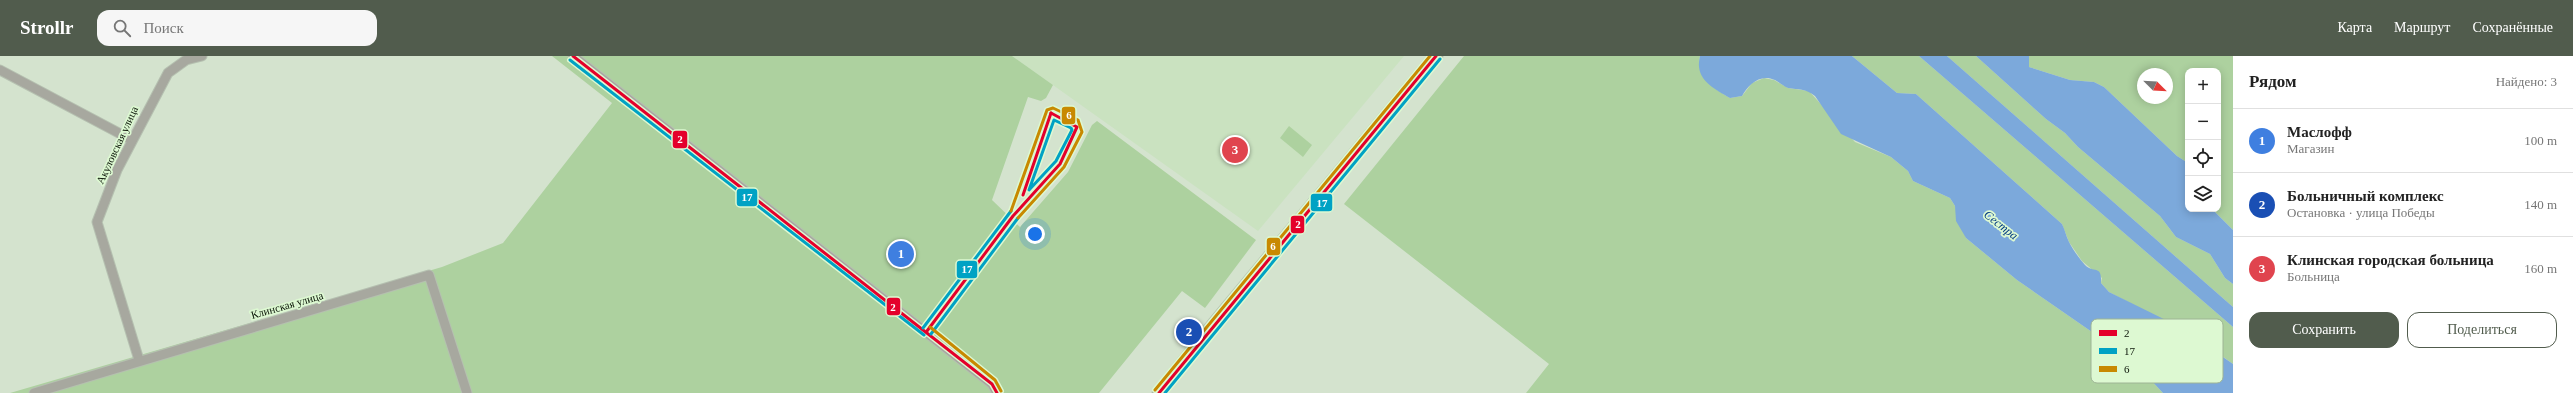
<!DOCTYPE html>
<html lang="ru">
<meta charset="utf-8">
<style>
:root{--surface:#fff;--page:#f6f6f6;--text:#222;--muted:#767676;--line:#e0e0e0;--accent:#515c4d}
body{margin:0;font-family:Georgia,serif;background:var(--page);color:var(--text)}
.controls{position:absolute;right:12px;top:12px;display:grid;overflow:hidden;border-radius:8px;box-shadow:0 2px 10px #0003}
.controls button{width:36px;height:36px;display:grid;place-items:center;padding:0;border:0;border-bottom:1px solid var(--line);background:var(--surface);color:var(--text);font:20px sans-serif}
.compass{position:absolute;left:2137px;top:12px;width:36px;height:36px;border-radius:50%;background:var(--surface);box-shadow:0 2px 10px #0003;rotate:114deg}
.you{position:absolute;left:1035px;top:178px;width:14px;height:14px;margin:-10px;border:3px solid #fff;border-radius:50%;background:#1a73e8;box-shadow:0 0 0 6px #1a73e833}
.badge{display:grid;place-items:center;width:26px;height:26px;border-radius:50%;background:var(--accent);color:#fff;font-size:13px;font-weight:700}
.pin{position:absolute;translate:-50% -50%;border:2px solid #fff;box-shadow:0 1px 4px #0006}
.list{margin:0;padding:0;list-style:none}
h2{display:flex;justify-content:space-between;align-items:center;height:52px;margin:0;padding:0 16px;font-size:17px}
h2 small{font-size:13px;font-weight:400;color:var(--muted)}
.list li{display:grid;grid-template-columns:26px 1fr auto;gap:12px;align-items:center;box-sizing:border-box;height:64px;padding:0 16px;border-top:1px solid var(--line)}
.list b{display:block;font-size:15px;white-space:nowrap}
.list p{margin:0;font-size:13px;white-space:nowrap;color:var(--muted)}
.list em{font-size:13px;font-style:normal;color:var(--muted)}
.actions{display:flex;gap:8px;padding:12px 16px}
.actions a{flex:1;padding:9px 0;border:1px solid var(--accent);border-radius:12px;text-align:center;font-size:14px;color:var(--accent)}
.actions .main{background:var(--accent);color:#fff}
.icon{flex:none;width:22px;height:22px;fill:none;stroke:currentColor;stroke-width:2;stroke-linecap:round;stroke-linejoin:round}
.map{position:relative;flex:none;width:2233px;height:337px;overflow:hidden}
header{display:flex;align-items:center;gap:24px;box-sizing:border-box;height:56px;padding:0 20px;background:var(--accent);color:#fff}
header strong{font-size:19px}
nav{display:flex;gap:22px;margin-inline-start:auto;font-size:14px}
.search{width:280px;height:36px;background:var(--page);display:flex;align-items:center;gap:10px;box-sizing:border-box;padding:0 14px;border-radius:12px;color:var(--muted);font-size:15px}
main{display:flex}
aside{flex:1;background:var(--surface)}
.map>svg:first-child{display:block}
.built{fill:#cae2c0}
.green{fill:#add19f;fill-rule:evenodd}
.water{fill:#7ca9db}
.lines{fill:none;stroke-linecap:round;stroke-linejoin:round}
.street-casing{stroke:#b5c0b0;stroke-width:11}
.secondary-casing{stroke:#b5c0b0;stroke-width:15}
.street{stroke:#a7a89f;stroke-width:9}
.secondary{stroke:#a5a89b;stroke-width:13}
.bus-1-casing{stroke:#ddf9d2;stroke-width:6}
.bus-2-casing{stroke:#ddf9d2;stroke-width:6}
.bus-3-casing{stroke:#ddf9d2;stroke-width:6}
.bus-1{stroke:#e4002b;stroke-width:3}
.bus-2{stroke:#00a2c4;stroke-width:3}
.bus-3{stroke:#c88901;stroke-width:3}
.labels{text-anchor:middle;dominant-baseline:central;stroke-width:3.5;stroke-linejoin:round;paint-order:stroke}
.street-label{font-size:11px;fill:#0a1407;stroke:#ddf9d2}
.water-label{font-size:12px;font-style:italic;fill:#003980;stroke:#ddf9d2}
.key{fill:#ddf9d2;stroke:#9eb495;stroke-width:1}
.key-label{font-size:11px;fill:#0a1407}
.line-badge{stroke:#ddf9d2;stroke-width:1.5}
.badge-label{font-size:11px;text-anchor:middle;font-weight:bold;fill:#fff}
</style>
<header>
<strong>Strollr</strong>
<div class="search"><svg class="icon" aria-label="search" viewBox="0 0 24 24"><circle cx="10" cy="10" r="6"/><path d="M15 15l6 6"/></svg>Поиск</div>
<nav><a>Карта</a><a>Маршрут</a><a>Сохранённые</a></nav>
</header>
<main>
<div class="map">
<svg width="2233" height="337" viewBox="0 0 2233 337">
<rect width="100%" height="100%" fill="#d4e3ce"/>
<path class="built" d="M1012,0H1404L1258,175Z"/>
<g class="green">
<path d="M552,0H1012L1053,29L1046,42L1041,45L1028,41L992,144L1020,171L1068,116L1092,69L1097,65L1256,184L1205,252L1182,235L1099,337H10L442,211L503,187L612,47Z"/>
<path d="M1464,0H1700C1695,21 1715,33 1730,42L1742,40L1752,27L1764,22L1774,24L1788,32L1809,35L1855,86L1891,101L1908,115L1913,125L1950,142L1955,150L1966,182L2017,224L2131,303L2163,337H1526L1549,308L1344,148Z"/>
<path d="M1852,0H1919L2233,271V308L2197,282L2109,236L2101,227L2102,222L2082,205L2069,186L2062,168L1916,38L1897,37Z"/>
<path d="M1947,0H1976L2046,63L2065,77L2078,91L2160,160L2176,181L2210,198L2225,222L2233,228V251Z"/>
<path d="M2029,0H2233V174L2212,153H2218V15H2188V107L2177,100L2104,31L2094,26L2070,24L2029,11ZM2143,18H2167V42H2143Z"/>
<path d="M1289,70L1312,89L1303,101L1280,82Z"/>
</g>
<g class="water">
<path d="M1700,0H1852L1897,37L1916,38L2062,168C2065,174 2066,180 2069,186C2073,194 2079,202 2085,209C2094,218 2102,208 2101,227L2109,236L2180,271L2233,308V337H2163L2131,303L2017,224L1966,182L1956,165L1955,150L1950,142L1913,125L1908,115L1891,101L1841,78L1815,40C1805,32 1799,34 1788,32C1783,30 1779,26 1775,24C1760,17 1748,29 1742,40L1730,42C1713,32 1694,23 1700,0Z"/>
<path d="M1919,0H1947L2233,251V271Z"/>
<path d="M1976,0H2029V11L2070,24L2094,26L2104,31L2177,100L2188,107V153H2212L2233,174V228L2225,222L2210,198L2176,181L2160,160L2078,91L2065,77L2046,63Z"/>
</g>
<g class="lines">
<g class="street-casing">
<g id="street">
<path d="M573,0L992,328L997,337"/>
<path d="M0,14L132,84"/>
<path d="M139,304L97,166L117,114L168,17L186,4L202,0"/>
<path d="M34,337L429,219L467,337"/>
</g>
</g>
<g class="secondary-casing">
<path id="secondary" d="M1159,337L1215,267L1436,0"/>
</g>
<use href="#street" class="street"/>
<use href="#secondary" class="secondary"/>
<g class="bus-1-casing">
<g id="bus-1">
<path d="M573,0L992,328L997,337"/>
<path d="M1023,139L1051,57"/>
<path d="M927,275L1013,160L1060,108L1077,71L1051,57"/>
<path d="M1159,337L1436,0"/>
</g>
</g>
<g class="bus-2-casing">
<g id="bus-2">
<path d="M570,4L924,279"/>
<path d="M1054,64L1071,72L1072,74L1056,105L1029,134Z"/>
<path d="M923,272L1011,155"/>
<path d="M931,278L1018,162"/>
<path d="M1165,337L1440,3"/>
</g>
</g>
<g class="bus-3-casing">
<g id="bus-3">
<path d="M1011,155L1047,54L1053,52L1078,64L1082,76L1064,111L1018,162"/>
<path d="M930,271L995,324L1001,335"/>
<path d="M1155,334L1430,0"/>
</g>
</g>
<use href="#bus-1" class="bus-1"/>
<use href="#bus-2" class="bus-2"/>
<use href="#bus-3" class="bus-3"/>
</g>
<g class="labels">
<g class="street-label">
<text transform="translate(117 89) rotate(-65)">Акуловская улица</text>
<text transform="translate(287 249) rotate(-16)">Клинская улица</text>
</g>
<g class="water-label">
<text transform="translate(2001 169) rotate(38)">Сестра</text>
</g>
</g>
<rect x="2091" y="263" width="132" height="64" rx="6" class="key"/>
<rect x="2099" y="274" width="18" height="6" fill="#e4002b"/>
<rect x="2099" y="292" width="18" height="6" fill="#00a2c4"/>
<rect x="2099" y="310" width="18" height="6" fill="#c88901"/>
<g class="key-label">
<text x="2124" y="281">2</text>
<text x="2124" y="299">17</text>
<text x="2124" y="317">6</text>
</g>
<g class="line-badge">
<rect x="1061" y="50" width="15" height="19" rx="4" fill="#c88901"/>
<rect x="672" y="74" width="16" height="19" rx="4" fill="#e4002b"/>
<rect x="736" y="132" width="22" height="19" rx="4" fill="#00a2c4"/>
<rect x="1310" y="137" width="23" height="19" rx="4" fill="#00a2c4"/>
<rect x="1290" y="159" width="15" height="19" rx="4" fill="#e4002b"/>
<rect x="1266" y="181" width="15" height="19" rx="4" fill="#c88901"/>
<rect x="956" y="204" width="22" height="19" rx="4" fill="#00a2c4"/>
<rect x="886" y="241" width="15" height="19" rx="4" fill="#e4002b"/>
</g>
<g class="badge-label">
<text x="1069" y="63">6</text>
<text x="680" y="87">2</text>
<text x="747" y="145">17</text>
<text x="1322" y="151">17</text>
<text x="1298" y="172">2</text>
<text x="1273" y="194">6</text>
<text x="967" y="217">17</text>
<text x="893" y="255">2</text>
</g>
</svg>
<div class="controls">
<button>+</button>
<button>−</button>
<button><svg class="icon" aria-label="locate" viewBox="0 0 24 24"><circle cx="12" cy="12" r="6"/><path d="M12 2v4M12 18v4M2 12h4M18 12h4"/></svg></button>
<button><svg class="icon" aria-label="layers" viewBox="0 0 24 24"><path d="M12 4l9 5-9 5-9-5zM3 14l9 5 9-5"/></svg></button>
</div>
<svg class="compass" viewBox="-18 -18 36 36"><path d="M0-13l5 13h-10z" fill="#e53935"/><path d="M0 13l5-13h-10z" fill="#767676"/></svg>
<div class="you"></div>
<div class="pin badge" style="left:901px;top:198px;background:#3f7fe0">1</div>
<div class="pin badge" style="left:1189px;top:276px;background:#1a4fb4">2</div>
<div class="pin badge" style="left:1235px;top:94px;background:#e0444e">3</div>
</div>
<aside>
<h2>Рядом<small>Найдено: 3</small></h2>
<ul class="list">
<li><span class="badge" style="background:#3f7fe0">1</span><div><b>Маслофф</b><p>Магазин</p></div><em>100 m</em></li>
<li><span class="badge" style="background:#1a4fb4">2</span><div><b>Больничный комплекс</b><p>Остановка · улица Победы</p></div><em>140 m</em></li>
<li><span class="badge" style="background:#e0444e">3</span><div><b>Клинская городская больница</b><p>Больница</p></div><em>160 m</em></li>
</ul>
<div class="actions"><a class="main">Сохранить</a><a>Поделиться</a></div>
</aside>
</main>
